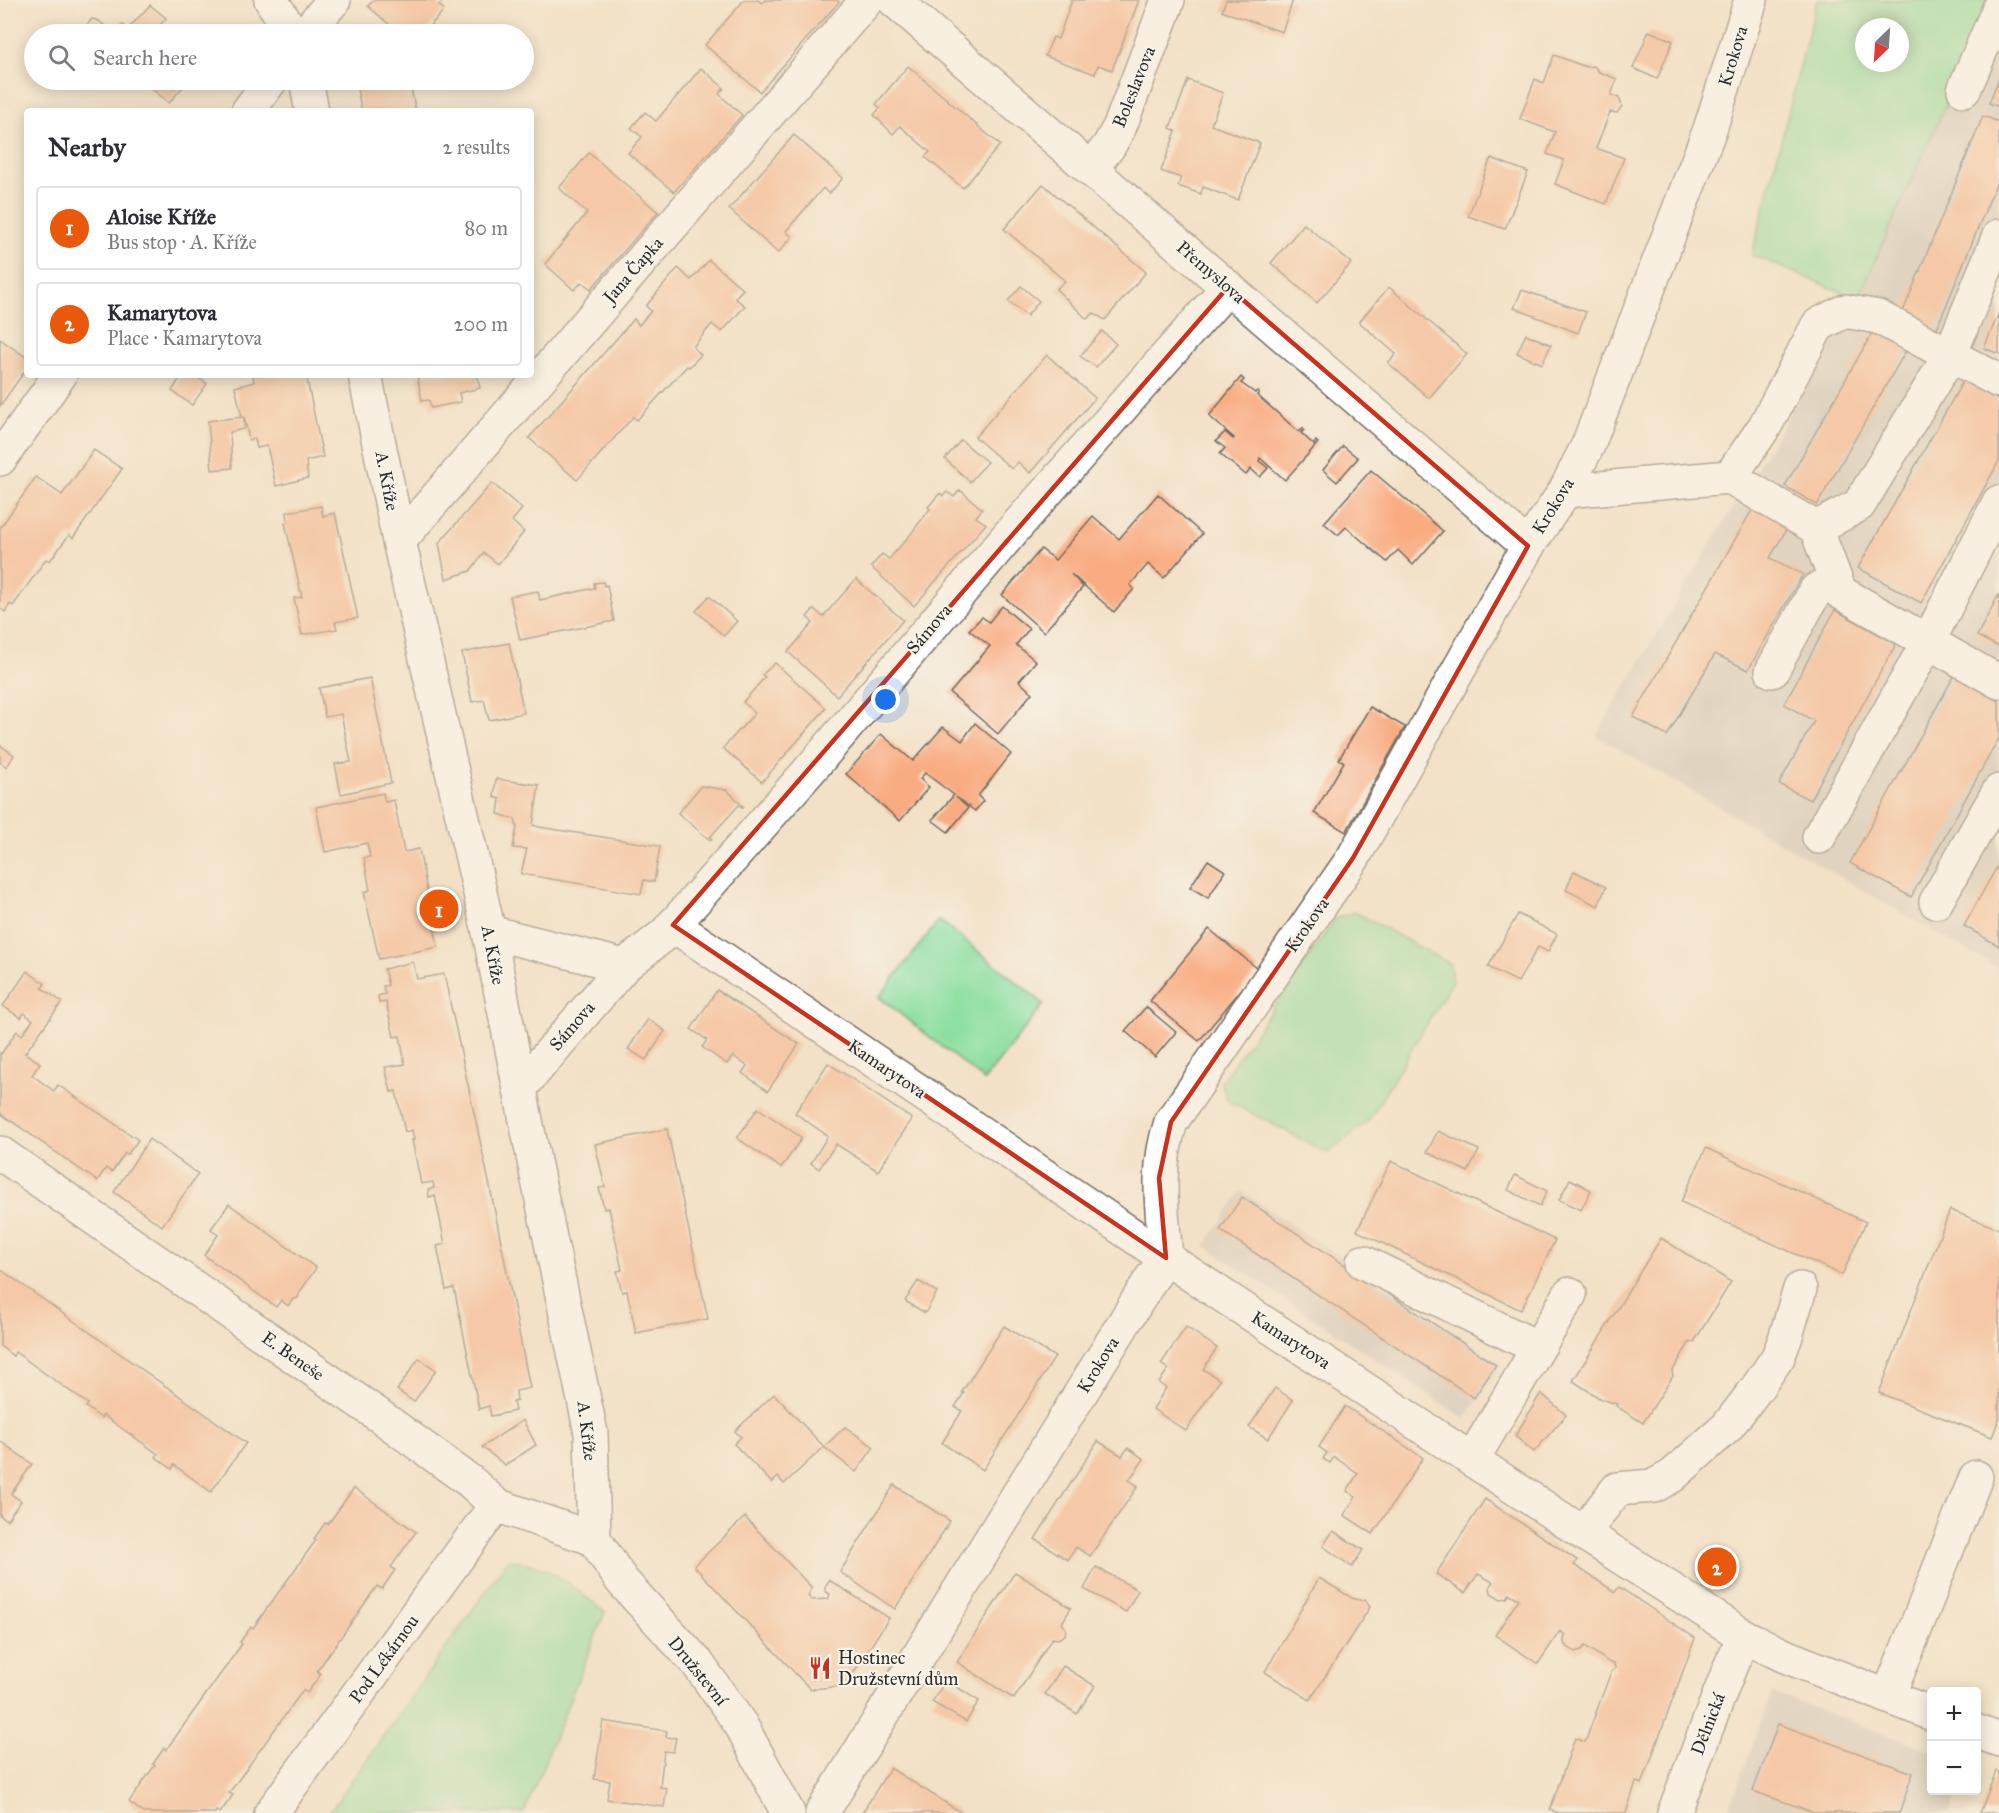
<!DOCTYPE html>
<meta charset="utf-8">
<style>
:root{--surface:#fff;--page:#f2f2f3;--text:#2b2b33;--muted:#7c7c81;--line:#e1e1e2;--accent:#ea580c}
body{margin:0;font-family:"IM FELL Great Primer",serif;background:var(--page);color:var(--text)}
.controls{position:absolute;right:18px;bottom:18px;display:grid;overflow:hidden;border-radius:6px;box-shadow:0 3px 15px #0003}
.controls button{width:54px;height:54px;display:grid;place-items:center;padding:0;border:0;border-bottom:2px solid var(--line);background:var(--surface);color:var(--text);font:30px sans-serif}
.compass{position:absolute;left:1855px;top:18px;width:54px;height:54px;border-radius:50%;background:var(--surface);box-shadow:0 3px 15px #0003;rotate:205deg}
.you{position:absolute;left:886px;top:700px;width:21px;height:21px;margin:-15px;border:4px solid #fff;border-radius:50%;background:#1a73e8;box-shadow:0 0 0 9px #1a73e833}
.badge{display:grid;place-items:center;width:39px;height:39px;border-radius:50%;background:var(--accent);color:#fff;font-size:20px;font-weight:700}
.pin{position:absolute;translate:-50% -50%;border:3px solid #fff;box-shadow:0 2px 6px #0006}
.list{margin:0;padding:0;list-style:none}
h2{display:flex;justify-content:space-between;align-items:center;height:78px;margin:0;padding:0 24px;font-size:26px}
h2 small{font-size:20px;font-weight:400;color:var(--muted)}
.list li{display:grid;grid-template-columns:39px 1fr auto;gap:18px;align-items:center;box-sizing:border-box;height:84px;margin:0 12px 12px;padding:0 12px;border:2px solid var(--line);border-radius:6px}
.list b{display:block;font-size:22px;white-space:nowrap}
.list p{margin:0;font-size:20px;white-space:nowrap;color:var(--muted)}
.list em{font-size:20px;font-style:normal;color:var(--muted)}
.icon{flex:none;width:33px;height:33px;fill:none;stroke:currentColor;stroke-width:2;stroke-linecap:round;stroke-linejoin:round}
.map{position:relative;flex:none;width:1999px;height:1813px;overflow:hidden}
.search{position:absolute;background:var(--surface);box-shadow:0 3px 15px #0003;left:24px;top:24px;width:510px;height:66px;display:flex;align-items:center;gap:15px;box-sizing:border-box;padding:0 21px;border-radius:33px;color:var(--muted);font-size:22px}
.panel{position:absolute;background:var(--surface);box-shadow:0 3px 15px #0003;left:24px;top:108px;width:510px;height:270px;border-radius:6px}
.map>svg:first-child{display:block}
.industrial{fill:#cbc3b8}
.green{fill:#8cdfa0;stroke:#5c8566;stroke-width:1.5;fill-rule:evenodd}
.building{fill:#f9ac81}
.lines{fill:none;stroke-linecap:round;stroke-linejoin:round}
.minor-casing{stroke:#716b62;stroke-width:36}
.minor{stroke:#fff;stroke-width:33}
.marked{fill:none;stroke:#c8321e;stroke-width:4.5;stroke-linejoin:round}
.labels{text-anchor:middle;dominant-baseline:central;stroke-width:4.5;stroke-linejoin:round;paint-order:stroke}
.street-label{font-size:18px;fill:#2b2b2b;stroke:#f7f3e8}
.poi-label{font-size:18px;fill:#2b2b2b;stroke:#f7f3e8;text-anchor:start}
</style>
<div class="map">
<svg width="1999" height="1813" viewBox="0 0 1999 1813">
<rect width="100%" height="100%" fill="#f7f3e8"/>
<filter id="ink" filterUnits="userSpaceOnUse"><feTurbulence type="fractalNoise" baseFrequency=".0167" numOctaves="2"/><feDisplacementMap in="SourceGraphic" scale="12" xChannelSelector="R" yChannelSelector="G"/><feConvolveMatrix kernelMatrix="1 2 1 2 8 2 1 2 1" color-interpolation-filters="sRGB"/></filter>
<filter id="wash" filterUnits="userSpaceOnUse"><feTurbulence type="fractalNoise" baseFrequency=".008" numOctaves="4" result="noise"/><feDisplacementMap in="SourceGraphic" scale="24" xChannelSelector="R" yChannelSelector="G"/><feGaussianBlur stdDeviation="1.35" result="paint"/><feColorMatrix in="noise" values="0 0 0 0 0 0 0 0 0 0 0 0 0 0 0 0 0 1.4 0 .05"/><feComposite in="paint" operator="in"/></filter>
<g filter="url(#wash)">
<rect width="100%" height="100%" fill="#f3e1c7"/>
<g class="industrial">
<path d="M1993,0H1999V969L1596,736L1858,299Z"/>
<path d="M1241,1191L1501,1364L1465,1419L1205,1246Z"/>
<path d="M1772,1692L1931,1751L1932,1790L1957,1791L1949,1813H1727Z"/>
</g>
<g class="green">
<path d="M1817,0H1993L1858,299L1752,255ZM1864,27H1900V63H1864Z"/>
<path d="M1355,912L1450,964L1452,982L1369,1120L1328,1153L1228,1101L1221,1082L1336,918Z"/>
<path d="M939,920L1044,1004L984,1080L879,997Z"/>
<path d="M508,1560C548,1562 575,1589 605,1612L524,1813H329Z"/>
</g>
<g id="blocks">
<g class="building">
<path d="M374,0H444L439,5L444,10L423,34H400L368,6Z"/>
<path d="M744,0H758L762,3L765,0H836L839,2L760,92L705,45Z"/>
<path d="M1072,0H1139L1112,70L1098,65L1095,74L1045,56L1053,37L1058,39Z"/>
<path d="M1226,0H1293L1282,32L1222,11Z"/>
<path d="M150,5L166,18L160,25L172,34H113L122,24L128,29Z"/>
<path d="M92,19L99,21L105,26L103,30L107,34H82L84,28Z"/>
<path d="M1649,31L1673,41L1657,79L1633,68Z"/>
<path d="M1554,55L1586,67L1594,66L1599,72L1617,79L1611,95L1619,98L1622,106L1617,113L1610,112L1596,148L1624,158L1606,204L1555,184L1564,160L1547,154L1555,132L1520,119L1535,79L1544,83Z"/>
<path d="M908,66L1000,145L963,188L925,157L930,152L900,126L893,134L874,115L880,108L876,104Z"/>
<path d="M701,68L724,88L719,94L742,115L674,192L628,153L642,137L631,128L645,112L656,121Z"/>
<path d="M1999,78V107L1989,103Z"/>
<path d="M141,80H189L169,103Z"/>
<path d="M380,80H409L416,111H362L357,89L381,85Z"/>
<path d="M1188,80L1223,93L1211,125L1260,143L1238,200L1203,187L1201,194L1178,186L1181,178L1161,171L1176,131L1170,128Z"/>
<path d="M1983,116L1999,122V177L1937,328L1902,314Z"/>
<path d="M794,135L843,178L829,194L823,188L786,231L792,237L778,253L729,209Z"/>
<path d="M589,153L658,212L591,289L582,282L574,290L545,264L587,213L559,188Z"/>
<path d="M1491,158L1528,172L1505,229L1468,216Z"/>
<path d="M1043,184L1146,272L1105,320L1094,313L1087,319L1056,289L1065,281L1004,229Z"/>
<path d="M1304,224L1351,263L1317,303L1271,263Z"/>
<path d="M709,260L743,289L735,298L745,306L722,332L712,324L693,347L701,355L689,367L687,366L637,420L633,417L577,480L529,438L634,319L639,325L651,311L646,306L678,268L691,280Z"/>
<path d="M1021,286L1039,301L1027,316L1008,301Z"/>
<path d="M1389,287L1467,354L1429,398L1388,363L1396,354L1359,322Z"/>
<path d="M1522,290L1586,312L1578,333L1514,308Z"/>
<path d="M1999,313V354L1984,348Z"/>
<path d="M1875,328L1908,347L1817,505L1785,486Z"/>
<path d="M1102,331L1116,344L1096,367L1080,356Z"/>
<path d="M1526,334L1551,345L1542,364L1517,353Z"/>
<path d="M0,339L27,358V368L0,406Z"/>
<path d="M1047,355L1095,398L1030,473L1018,462L1012,469L975,437Z"/>
<path d="M182,375H194L207,384L192,405L172,391Z"/>
<path d="M253,375H306L323,457L306,461L308,478L276,486L267,446L257,448L255,439L249,440L244,416V429L230,432L232,468L212,470L208,421L242,417L235,387L254,382Z"/>
<path d="M417,375H477L480,388L459,393L461,402L431,408L429,400L422,401Z"/>
<path d="M1241,377L1244,380L1241,383L1255,393L1257,391L1259,392L1257,395L1299,432L1303,428L1304,430L1301,433L1314,445L1316,441L1318,443L1285,480L1260,458L1259,461L1268,468L1260,477L1251,469L1246,475L1220,454L1225,448L1216,441L1225,432L1233,439L1234,438L1209,416Z"/>
<path d="M1963,381L1999,400V461L1921,603L1858,568Z"/>
<path d="M961,440L987,462L970,482L945,459Z"/>
<path d="M1343,446L1358,458L1337,482L1323,470Z"/>
<path d="M94,450L122,469L73,538L69,535L50,561L46,559L13,606L10,604L5,612L0,608V528L36,477L62,495Z"/>
<path d="M1371,470L1443,531L1413,565L1398,550L1387,562L1346,527L1338,535L1324,523Z"/>
<path d="M492,483L522,509L512,521L524,532L498,564L484,553L470,571L446,579L439,543Z"/>
<path d="M960,490L982,509L976,517L986,524L914,606L871,567L882,554L889,559L910,535L930,509L928,507L940,493L943,496L947,492L954,497Z"/>
<path d="M1158,494L1202,534L1164,578L1148,564L1130,585L1134,589L1114,612L1071,574L1083,587L1044,632L1002,595L1041,549L1055,560L1093,516L1119,539Z"/>
<path d="M1756,503L1790,523L1770,558L1803,574L1748,670L1715,654L1667,736L1633,717Z"/>
<path d="M321,506L323,516L335,513L358,618L335,622L337,629L302,635L294,598L302,597L285,523L288,522L287,512Z"/>
<path d="M856,579L903,620L837,696L788,652L813,623L807,617L814,609L823,617Z"/>
<path d="M603,582L604,586L607,585L614,621L520,640L510,596L538,591L540,600L595,588L594,583Z"/>
<path d="M1999,594V647L1977,636Z"/>
<path d="M709,596L737,621L724,636L696,611Z"/>
<path d="M1002,606L1029,629L1016,645L1036,661L1019,681L1032,693L998,734L950,693L990,646L969,630L982,617L989,622Z"/>
<path d="M1835,610L1896,644L1810,800L1779,784L1814,721L1784,704Z"/>
<path d="M509,643L524,713L489,720L484,700L472,702L462,653Z"/>
<path d="M775,663L826,708L762,782L723,748L755,713L743,702L765,677L762,675Z"/>
<path d="M1954,676L1999,701V738L1911,897L1850,863Z"/>
<path d="M370,678L391,783L341,794L335,764L351,762L341,714L325,717L319,688Z"/>
<path d="M1370,707L1405,727L1346,832L1314,813L1344,762L1339,759Z"/>
<path d="M975,723L1011,754L978,796L983,801L975,811L956,797L968,808L948,832L932,820L954,795L925,773L920,779L929,787L900,821L846,774L881,734L913,761L943,727L962,741Z"/>
<path d="M0,745L14,755L7,767L0,762Z"/>
<path d="M496,779L539,785L533,825L539,827L660,846L654,882L644,880L641,894L521,874L527,849L513,848L517,827L515,819L498,814L500,799L494,797Z"/>
<path d="M701,786L727,790L744,807L743,808L739,805L710,837L712,839L710,840L678,813Z"/>
<path d="M383,793L385,802L394,800L404,852L419,849L438,947L379,959L364,892L370,890L364,858L370,857L367,843L325,852L316,807Z"/>
<path d="M1208,860L1225,871L1208,898L1190,887Z"/>
<path d="M1999,863V946L1964,926Z"/>
<path d="M1574,871L1606,887L1598,906L1566,890Z"/>
<path d="M1518,914L1557,934L1548,952L1538,947L1518,982L1488,967Z"/>
<path d="M1209,929L1258,969L1199,1041L1150,1001Z"/>
<path d="M413,962L417,979L444,974L490,1187L530,1388L516,1391L517,1401L513,1402L515,1411L491,1416L489,1406L479,1409L454,1288L446,1290L437,1246L445,1244L435,1195L429,1197L428,1190L434,1188L433,1182L421,1184L412,1140H414L412,1130L405,1132L396,1091L391,1092L385,1067L405,1064L400,1036L394,1037L386,1002L379,1003L378,996L385,994L383,986L388,985L384,969Z"/>
<path d="M27,971L45,984L42,988L62,1002L25,1053L40,1063L32,1075L54,1091L58,1085L138,1140L128,1154L125,1153L112,1172L106,1168L97,1181L0,1113V1053L1,1054L17,1031L22,1035L33,1020L24,1013L21,1018L3,1006Z"/>
<path d="M717,990L799,1044L768,1091L742,1073L747,1066L733,1056L727,1064L702,1047L707,1040L691,1029Z"/>
<path d="M1146,1007L1176,1032L1155,1057L1125,1031Z"/>
<path d="M648,1019L665,1031L646,1060L628,1049Z"/>
<path d="M828,1063L912,1119L878,1171L836,1144L819,1169L811,1163L828,1136L795,1113Z"/>
<path d="M758,1108L802,1138L781,1168L737,1138Z"/>
<path d="M667,1129L708,1319L636,1333L627,1291L622,1292L617,1271L622,1270L609,1208L604,1209L599,1188L605,1187L595,1144Z"/>
<path d="M1438,1131L1479,1150L1468,1172L1427,1152Z"/>
<path d="M149,1139L198,1174L162,1226L114,1192Z"/>
<path d="M1706,1148L1866,1222L1842,1275L1681,1202Z"/>
<path d="M1391,1161L1555,1240L1521,1310L1357,1231Z"/>
<path d="M1515,1175L1547,1191L1540,1206L1508,1190Z"/>
<path d="M1570,1179L1591,1190L1581,1210L1559,1200Z"/>
<path d="M1242,1197L1496,1365L1474,1398L1220,1230Z"/>
<path d="M229,1204L316,1268L300,1292L298,1298L293,1299L288,1306L281,1300L276,1307L204,1255L218,1235L211,1229Z"/>
<path d="M1950,1210L1999,1229V1419L1992,1437L1879,1393Z"/>
<path d="M1661,1238L1731,1282L1694,1342L1689,1343L1672,1372L1673,1376L1643,1423L1616,1406L1617,1404L1601,1399L1573,1381Z"/>
<path d="M0,1269L246,1443L211,1492L174,1465L172,1469L156,1457L158,1454L103,1415L101,1418L86,1407L88,1404L15,1352L13,1356L0,1346Z"/>
<path d="M918,1281L937,1292L925,1313L905,1301Z"/>
<path d="M1004,1326L1055,1357L983,1470L942,1443L962,1411L955,1407L964,1393L962,1392Z"/>
<path d="M1186,1327L1217,1348L1203,1369L1220,1380L1186,1431L1153,1409L1166,1388L1159,1383L1168,1369L1161,1364Z"/>
<path d="M419,1358L436,1370L414,1402L397,1390Z"/>
<path d="M1275,1388L1293,1400L1268,1439L1249,1427Z"/>
<path d="M1541,1393L1566,1415L1534,1452L1515,1436Z"/>
<path d="M774,1394L824,1447L845,1427L874,1447L856,1472L824,1447L784,1484L778,1477L772,1483L734,1444L741,1437L735,1431Z"/>
<path d="M1345,1406L1423,1458L1373,1534L1344,1515L1356,1497L1347,1491L1358,1473L1334,1457L1330,1463L1323,1459L1327,1453L1319,1447Z"/>
<path d="M523,1420L536,1445L505,1465L482,1447Z"/>
<path d="M0,1441L32,1464L11,1494L21,1501L7,1520L0,1516Z"/>
<path d="M1098,1441L1122,1456L1128,1448L1144,1459L1129,1480L1138,1486L1090,1556L1076,1547L1068,1560L1035,1539Z"/>
<path d="M894,1485L950,1521L895,1609L840,1572Z"/>
<path d="M354,1488L416,1532L391,1567L395,1570L382,1589L377,1586L317,1671L321,1674L307,1693L303,1690L229,1793L233,1795L220,1813L216,1811L215,1813H144L129,1802L155,1765L153,1764L164,1748L166,1750L242,1644L240,1642L251,1627L253,1628L316,1540L314,1539L325,1523L328,1524Z"/>
<path d="M1485,1499L1577,1560L1574,1565L1615,1592L1619,1587L1695,1638L1642,1784L1636,1782L1626,1813H1559L1550,1810L1575,1738L1585,1742L1611,1672L1615,1669L1614,1663H1610L1585,1646L1581,1650L1575,1652L1565,1645L1563,1638L1565,1635L1560,1631L1538,1664L1495,1635L1519,1599L1510,1594L1507,1598L1501,1599L1491,1593L1490,1586L1493,1582L1478,1574L1465,1593L1436,1574Z"/>
<path d="M745,1517L812,1588L808,1596L812,1600L828,1599L830,1594L825,1591V1587L829,1580L889,1618L845,1686L810,1689L694,1566Z"/>
<path d="M1333,1531L1363,1550L1352,1567L1323,1546Z"/>
<path d="M1715,1551L1731,1558L1719,1584L1703,1577Z"/>
<path d="M1096,1567L1138,1590L1126,1612L1084,1589Z"/>
<path d="M1015,1572L1071,1608L1062,1623L1066,1629L1065,1635L1058,1639L1052,1638L1014,1699L957,1662Z"/>
<path d="M1319,1578L1352,1598L1363,1601L1365,1599L1370,1607L1310,1700L1265,1672Z"/>
<path d="M1063,1666L1095,1686L1077,1714L1045,1694Z"/>
<path d="M946,1680L979,1701L966,1722L932,1702Z"/>
<path d="M603,1721L667,1731L666,1737L676,1738L673,1752L664,1751L660,1787L667,1788L664,1807L607,1799L610,1781L594,1779Z"/>
<path d="M1778,1724L1913,1773L1899,1813H1816L1753,1791Z"/>
<path d="M890,1768L935,1796L962,1813H862Z"/>
<path d="M1996,1771L1999,1772V1813H1980Z"/>
</g>
</g>
</g>
<g filter="url(#ink)">
<use href="#blocks" fill-opacity="0" stroke="#716b62" stroke-width="1.5"/>
<g class="lines">
<g class="minor-casing">
<g id="minor">
<path d="M271,0L293,34"/>
<path d="M894,0L1528,546"/>
<path d="M305,34L334,0"/>
<path d="M306,80L312,111"/>
<path d="M1964,90L1999,8"/>
<path d="M248,111L271,80"/>
<path d="M1091,168L1109,146L1120,126L1168,0"/>
<path d="M365,375L399,541L489,932L535,1166L591,1433L594,1539"/>
<path d="M0,459L60,375"/>
<path d="M1730,477L1765,426L1818,325L1845,311L1878,317L1999,381"/>
<path d="M1565,491L1730,477L1816,528L1840,592L1999,682"/>
<path d="M1816,528L1859,505L1950,355L1999,236"/>
<path d="M399,541L867,0"/>
<path d="M1772,671L1816,590L1836,581"/>
<path d="M1819,837L1928,642L1999,502"/>
<path d="M1936,902L1999,791"/>
<path d="M673,925L1166,1258L1583,1533L1744,1636L1785,1656L1932,1714"/>
<path d="M489,932L624,966"/>
<path d="M521,1087L624,966L664,935L683,914L814,765L1014,529L1228,287"/>
<path d="M0,1153L377,1414L471,1482L496,1505L594,1539"/>
<path d="M1363,1262L1538,1348"/>
<path d="M1472,1460L1570,1294"/>
<path d="M1583,1533L1617,1489L1654,1486L1672,1476L1727,1427L1757,1388L1778,1357L1785,1339L1800,1289"/>
<path d="M594,1539L622,1581L698,1664L741,1725L788,1813"/>
<path d="M1888,1697L1976,1477"/>
<path d="M1976,1731L1999,1740"/>
<path d="M271,1813L496,1505"/>
<path d="M822,1813L1151,1279L1166,1258C1162,1208 1155,1170 1171,1122L1353,858L1528,546L1565,491L1588,445L1710,129L1751,0"/>
<path d="M1674,1813L1730,1667L1744,1636"/>
</g>
</g>
<use href="#minor" class="minor"/>
</g>
</g>
<path d="M0 0H1999V1813H0ZM1228,287L1528,546L1353,858L1171,1122L1159,1178L1166,1258L673,925Z" fill="#f3e1c7" fill-opacity=".55" fill-rule="evenodd"/>
<path class="marked" d="M1228,287L1528,546L1353,858L1171,1122L1159,1178L1166,1258L673,925Z"/>
<defs>
<g id="restaurant-bare" transform="scale(1.8)"><path d="M-5-6h1v4h1v-4h1v4h1v-4h1v5L-1.5 .5V6h-2V.5L-5-1ZM5-6V6H3V1.5H1.5Q1.5-4 5-6Z" fill="#c8321e" stroke="#f7f3e8" stroke-width="2.5" paint-order="stroke"/></g>
</defs>
<g fill-rule="evenodd">
<use href="#restaurant-bare" x="820" y="1668"/>
</g>
<g class="labels">
<g class="street-label">
<text transform="translate(1733 56) rotate(-73)">Krokova</text>
<text transform="translate(1134 87) rotate(-68)">Boleslavova</text>
<text transform="translate(633 270) rotate(-49)">Jana Čapka</text>
<text transform="translate(1211 272) rotate(41)">Přemyslova</text>
<text transform="translate(387 481) rotate(79)">A. Kříže</text>
<text transform="translate(1553 506) rotate(-58)">Krokova</text>
<text transform="translate(929 629) rotate(-50)">Sámova</text>
<text transform="translate(1307 925) rotate(-55)">Krokova</text>
<text transform="translate(493 955) rotate(79)">A. Kříže</text>
<text transform="translate(572 1026) rotate(-49)">Sámova</text>
<text transform="translate(887 1069) rotate(34)">Kamarytova</text>
<text transform="translate(1291 1340) rotate(33)">Kamarytova</text>
<text transform="translate(293 1356) rotate(35)">E. Beneše</text>
<text transform="translate(1098 1365) rotate(-58)">Krokova</text>
<text transform="translate(587 1431) rotate(83)">A. Kříže</text>
<text transform="translate(384 1659) rotate(-54)">Pod Lékárnou</text>
<text transform="translate(698 1671) rotate(51)">Družstevní</text>
<text transform="translate(1708 1724) rotate(-69)">Dělnická</text>
</g>
<g class="poi-label">
<text x="838" y="1658">Hostinec<tspan x="838" dy="21">Družstevní dům</tspan></text>
</g>
</g>
</svg>
<div class="controls">
<button>+</button>
<button>−</button>
</div>
<svg class="compass" viewBox="-18 -18 36 36"><path d="M0-13l5 13h-10z" fill="#e53935"/><path d="M0 13l5-13h-10z" fill="#7c7c81"/></svg>
<div class="you"></div>
<div class="pin badge" style="left:439px;top:909px">1</div>
<div class="pin badge" style="left:1717px;top:1567px">2</div>
<div class="search"><svg class="icon" aria-label="search" viewBox="0 0 24 24"><circle cx="10" cy="10" r="6"/><path d="M15 15l6 6"/></svg>Search here</div>
<section class="panel">
<h2>Nearby<small>2 results</small></h2>
<ul class="list">
<li><span class="badge">1</span><div><b>Aloise Kříže</b><p>Bus stop · A. Kříže</p></div><em>80 m</em></li>
<li><span class="badge">2</span><div><b>Kamarytova</b><p>Place · Kamarytova</p></div><em>200 m</em></li>
</ul>
</section>
</div>
